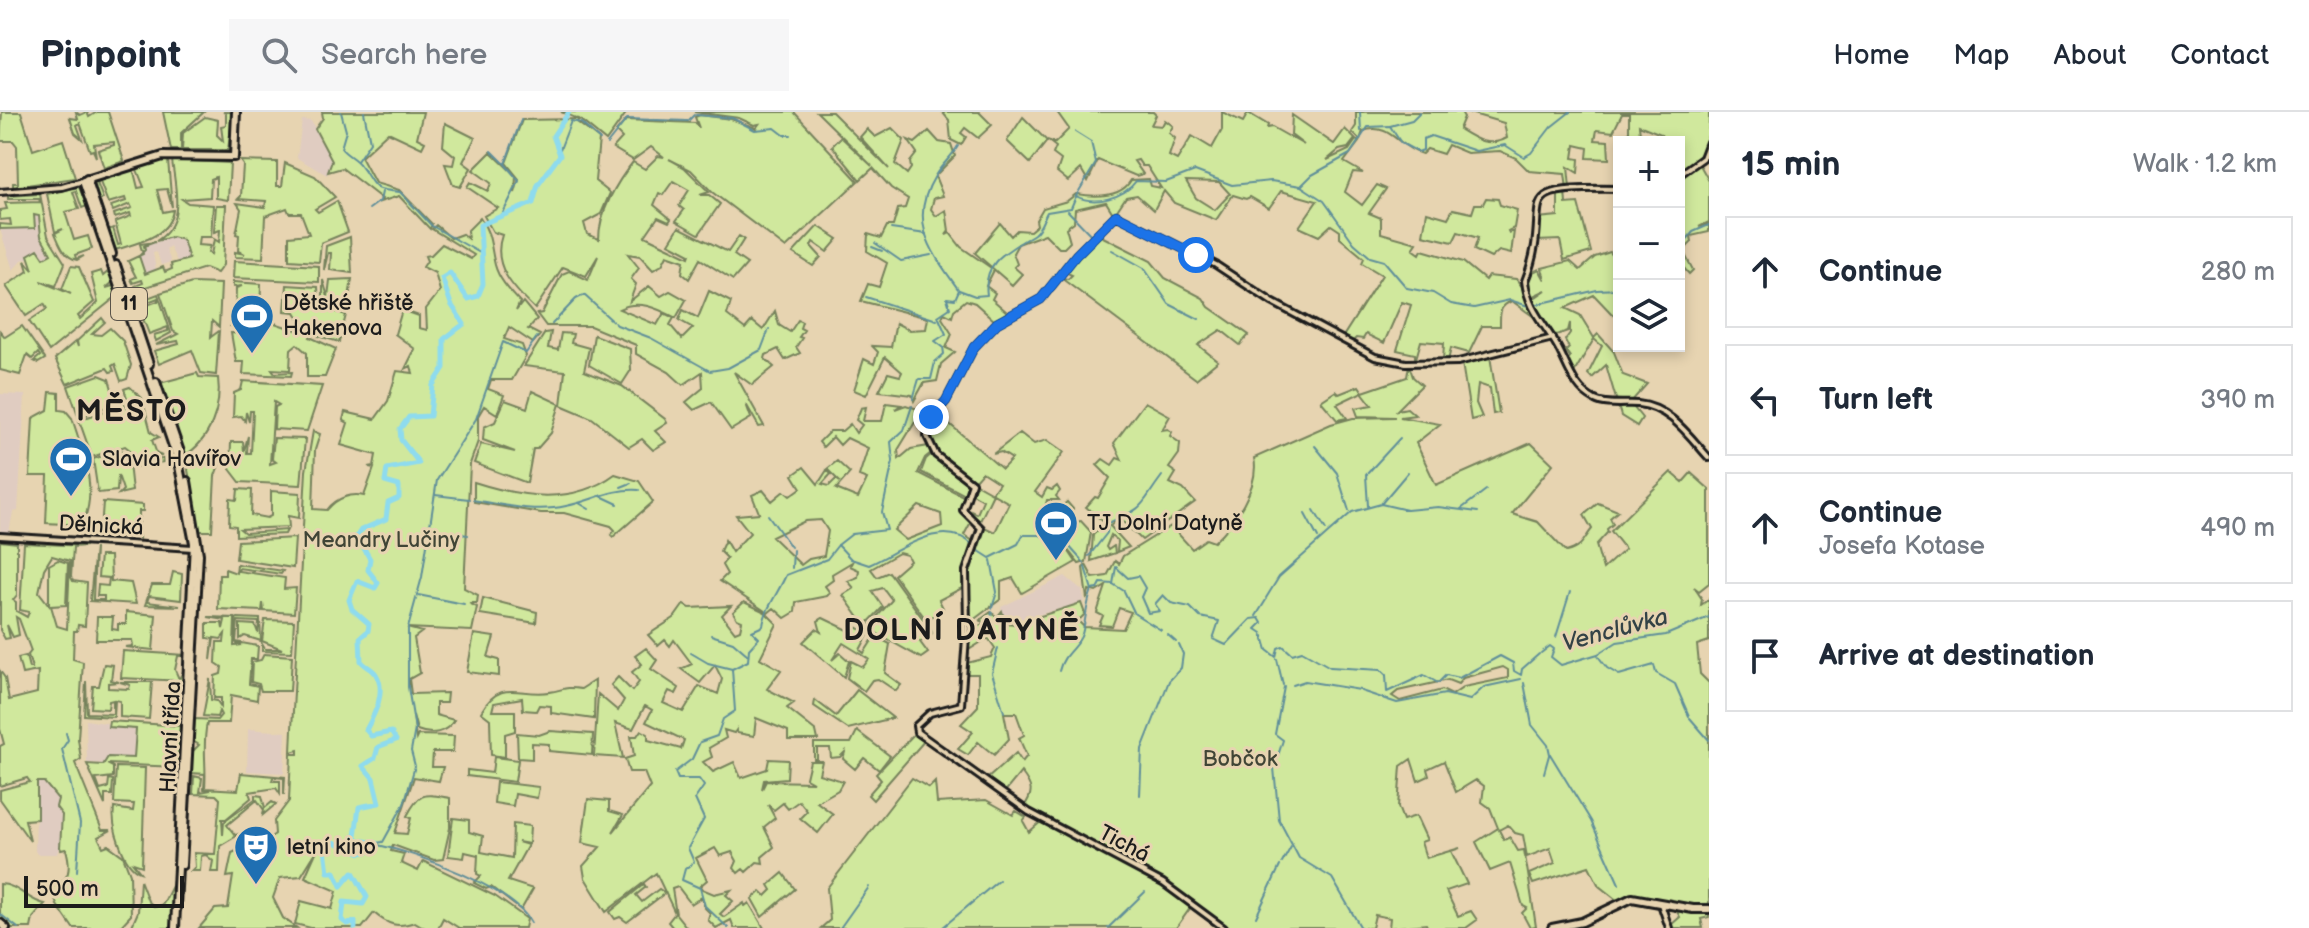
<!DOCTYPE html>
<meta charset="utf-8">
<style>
:root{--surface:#fff;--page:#f6f6f7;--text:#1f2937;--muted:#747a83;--line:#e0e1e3}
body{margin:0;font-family:"Balsamiq Sans",sans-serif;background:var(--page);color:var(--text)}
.controls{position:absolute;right:24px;top:24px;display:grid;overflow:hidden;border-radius:0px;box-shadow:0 4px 12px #0003}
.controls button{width:72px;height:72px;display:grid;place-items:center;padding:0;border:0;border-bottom:2px solid var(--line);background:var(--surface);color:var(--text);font:40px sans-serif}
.scale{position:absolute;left:24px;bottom:20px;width:160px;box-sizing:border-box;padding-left:8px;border:4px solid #1c1c1c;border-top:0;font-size:22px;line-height:28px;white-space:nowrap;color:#1c1c1c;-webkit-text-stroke:6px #e7d4b1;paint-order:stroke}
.stop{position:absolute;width:24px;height:24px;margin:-18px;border:6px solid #1a73e8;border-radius:50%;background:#fff}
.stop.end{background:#1a73e8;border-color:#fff;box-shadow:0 2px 8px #0008}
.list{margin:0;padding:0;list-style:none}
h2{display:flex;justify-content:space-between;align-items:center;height:104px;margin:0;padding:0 32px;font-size:34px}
h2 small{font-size:26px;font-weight:400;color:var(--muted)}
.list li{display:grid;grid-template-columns:52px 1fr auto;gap:24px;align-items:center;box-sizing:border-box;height:112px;margin:0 16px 16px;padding:0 16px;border:2px solid var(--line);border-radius:0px}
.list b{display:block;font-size:30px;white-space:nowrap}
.list p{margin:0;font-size:26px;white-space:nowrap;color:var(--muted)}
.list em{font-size:26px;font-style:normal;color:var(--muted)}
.icon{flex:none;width:44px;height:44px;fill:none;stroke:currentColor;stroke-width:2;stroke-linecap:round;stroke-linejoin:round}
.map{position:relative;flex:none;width:1709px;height:816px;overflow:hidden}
header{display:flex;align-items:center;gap:48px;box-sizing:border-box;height:112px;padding:0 40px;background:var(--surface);border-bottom:2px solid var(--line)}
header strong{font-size:38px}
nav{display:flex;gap:44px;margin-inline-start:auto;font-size:28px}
.search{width:560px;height:72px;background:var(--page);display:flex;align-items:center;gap:20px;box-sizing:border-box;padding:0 28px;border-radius:0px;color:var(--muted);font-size:30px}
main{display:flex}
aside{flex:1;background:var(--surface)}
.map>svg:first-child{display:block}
.built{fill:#e0ccc1}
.green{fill:#d0e89d;stroke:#76825c;stroke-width:2;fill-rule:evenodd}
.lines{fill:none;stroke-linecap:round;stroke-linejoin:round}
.stream{stroke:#608f9a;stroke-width:2}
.river{stroke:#8edbee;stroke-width:5}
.minor-casing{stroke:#1c1c1c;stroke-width:10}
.major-casing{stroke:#1c1c1c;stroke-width:12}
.minor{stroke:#e7d4b1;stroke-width:4}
.major{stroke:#e7d4b1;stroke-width:6}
.route{stroke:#1a73e8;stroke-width:10}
.labels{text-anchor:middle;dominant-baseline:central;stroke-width:6;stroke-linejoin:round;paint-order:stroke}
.shield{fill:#e7d4b1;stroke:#595349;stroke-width:2}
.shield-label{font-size:20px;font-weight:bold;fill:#1c1c1c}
.poi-label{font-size:22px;fill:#1c1c1c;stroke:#e7d4b1;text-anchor:start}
.street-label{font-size:22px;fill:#1c1c1c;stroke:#e7d4b1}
.park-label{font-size:22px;fill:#404536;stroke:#e7d4b1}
.water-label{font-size:24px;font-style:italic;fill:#334246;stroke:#e7d4b1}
.district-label{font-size:30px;font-weight:bold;letter-spacing:2px;fill:#1c1c1c;stroke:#e7d4b1}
</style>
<header>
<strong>Pinpoint</strong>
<div class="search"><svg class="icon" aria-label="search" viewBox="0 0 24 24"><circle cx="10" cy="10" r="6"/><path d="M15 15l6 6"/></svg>Search here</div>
<nav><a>Home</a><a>Map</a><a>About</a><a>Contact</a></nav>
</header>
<main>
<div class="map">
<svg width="1709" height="816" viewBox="0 0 1709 816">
<rect width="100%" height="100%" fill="#e7d4b1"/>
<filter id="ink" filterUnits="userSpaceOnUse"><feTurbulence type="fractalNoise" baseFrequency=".0125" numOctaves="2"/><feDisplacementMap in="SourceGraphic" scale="16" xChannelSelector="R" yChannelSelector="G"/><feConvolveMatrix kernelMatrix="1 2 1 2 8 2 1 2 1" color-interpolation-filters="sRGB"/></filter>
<g filter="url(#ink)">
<g class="built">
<path d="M302,8L311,9L333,49L327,63L297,46Z"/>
<path d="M41,102L56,144L42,153L32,145L22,148L13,158L0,117L30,115L31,103Z"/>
<path d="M172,125L183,128L189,147L178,151L170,135L166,137L171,150L161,153L157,140L153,141L156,158L145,162L139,144L144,134Z"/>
<path d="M0,282L25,283L18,399L13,400L9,420H0Z"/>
<path d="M1065,464L1082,478L1085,490L1023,507L1004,509L1001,495Z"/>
<path d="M86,608L136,616L135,647L109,645L104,652L87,651Z"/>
<path d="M248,617L286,620L284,661L247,659Z"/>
<path d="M37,670H44L59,688L63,724L57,742H37L35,739Z"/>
</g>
<g class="green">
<path d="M2,0H21L33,38L63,28L75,66L13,75V71H18L17,34L13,29H0Z"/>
<path d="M76,0L80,3L87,0L89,5L97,0H108L124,49L104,56L98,38L114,33V30L94,32L96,45L93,38L90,39L80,11L77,13L82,27L75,21L70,6L78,7Z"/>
<path d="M163,0H204L181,21V38H171Z"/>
<path d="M223,0H233L228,38H182L183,21L205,5L218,8L217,23L223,29L221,14L226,13V1Z"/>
<path d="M322,0H423L417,26L425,30L422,36L388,20L361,45L375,71L399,78L432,112L430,117L399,84L380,90L382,87L342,56L328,60L332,49L315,17L323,6Z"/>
<path d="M561,0H627L606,29L579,7L577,10L599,27L595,69L610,81L601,102L584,111L587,122L599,127C599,101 616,71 633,50L645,57L658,44L664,45L651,35L633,48L613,36L622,26L616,20L626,8L695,11L699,16L695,5L700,3L731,7L756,16L759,12L754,13L739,6L694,0H794L858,69L786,136L712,80L691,58L669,47L685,56L709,80L700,83H709L720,92L699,122L676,109L684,98L679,94L689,78L673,69L663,83L659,81L654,93L671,107L669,110L658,105L645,124L689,145L690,142L669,131L679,115L728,140L739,124L744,127L734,143L747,152L733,168L700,147L689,167L682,161L684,149L667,143L662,153L653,158L640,144L628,142L639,156L631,167L636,172L630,189L649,174L661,184L670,179L686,188L676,206C657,196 638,187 619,197L657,213L664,201L674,206L670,213L682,227L693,216L679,208L683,198L698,206L709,179L731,190L727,203L745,217L752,209L763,218L775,199L779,213L790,220L798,208L802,210L800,216L804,218L799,225L802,226L796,235L800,241L785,248L778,237L766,243L765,247L774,255L752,273L734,260L764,314L759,315L746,292L751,306L731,318L711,290L694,298L686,290L703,276L702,260L683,273L669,260L636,242V233L590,214H546L537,202L542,201L562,162L569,159L588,168L598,144L586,164L563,155L535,197C514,177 491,154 502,123L493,120L484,104L498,96L467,75L470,70L488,79L491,71L473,58L491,40L516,64L515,81L519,67L506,51L522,8L578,7Z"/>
<path d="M817,0H832L889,57L860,25L867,17L875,25L892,16L904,28L895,52L907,62L911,56L910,50L917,41L908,28L915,31L929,19L939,30L951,32L955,44L935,64L943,84L934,86L931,97L936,104L946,98L949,119L946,123L950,121L961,135L994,158L986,174L995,181L992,187L1007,200L996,210L975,191L966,188L954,198L952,205L944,201L942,206L952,222L946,236L955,240L941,252L937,269L924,271L914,289L912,283L879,279L888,261L900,264L902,260L885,245L866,283L854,278L864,247L874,252L878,240L872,234L891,235L896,211L909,218L926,217L928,206L861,189L868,172L879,175L887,151L867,139L868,122L881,126L887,114H893L898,97L905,96L908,87L891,76L873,56L860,68L832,34L841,25L872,54Z"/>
<path d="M942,0H979L992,13L978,26L965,16L961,21L966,25L961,33L951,28L949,8Z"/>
<path d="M1057,0H1153L1156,3L1151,13L1162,14L1165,8L1173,14L1169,21L1175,26L1169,44L1177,48L1192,24L1212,36L1222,18V0L1243,10L1248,1L1268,13L1267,16L1272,15L1304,33L1291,23L1292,3L1334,32L1345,17L1355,27L1348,36L1339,38L1327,48L1349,38L1356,28L1359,30L1344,50L1363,61L1353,60L1345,80L1362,93L1377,73L1386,77L1369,101L1381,106V121L1417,131L1413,137L1420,142L1422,138L1463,150L1485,168L1488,164L1516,167L1526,180L1534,205L1512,189C1499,194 1500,201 1500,214H1482L1469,241L1451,236L1448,249H1443L1444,231L1421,229L1415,250V242L1397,238L1411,193L1402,190L1384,231L1366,222L1363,227L1356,226L1351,231L1344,223L1382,163L1362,151L1364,146L1340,126V119L1331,113L1319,124L1299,115L1317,89L1281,79L1269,96L1250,85L1246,87L1233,83L1216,108L1174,91L1164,79L1154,98L1137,83L1126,85L1114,103L1106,90L1075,97L1074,110L1066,116L1070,130L1064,136H1059L1045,122L1018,132L1013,141L1017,152L1014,155L1022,162L1012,173L975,141L1000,111L1011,124L1017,118L1030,119L1037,113L1036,108L1043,96L1067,89L1076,82C1095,85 1121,86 1131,68L1149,67L1151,74L1161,76L1147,54H1142L1138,48L1134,49L1143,62L1136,64L1098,48L1088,69L1081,57L1068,69L1057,60L1061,48L1053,42L1056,35L1047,28L1055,31L1069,17ZM1186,69L1219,70L1230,82L1215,98L1196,86Z"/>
<path d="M1356,0H1461L1464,5L1459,17C1475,27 1488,36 1507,26L1504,11L1466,0H1709C1709,35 1707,40 1679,62V30H1664L1661,22L1639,13L1641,30H1629V2H1622L1613,20L1597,18L1595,28L1608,29L1609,47L1587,46L1588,36L1575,33L1573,46L1579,47L1578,61L1568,55L1570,76L1567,77L1565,62L1529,59L1516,46L1500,39L1467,41L1448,33L1443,42L1427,37L1422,42C1397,35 1391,10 1363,19L1360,28L1352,20L1356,14Z"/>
<path d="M1023,5L1047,29L1030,51L1007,29Z"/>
<path d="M445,11L475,26L463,50L471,56L460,75L453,73L445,52L453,53L455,44L443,34Z"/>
<path d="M164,45L168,48L172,95L167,77L157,78L163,100L173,98C169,126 136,131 115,138L108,118L113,116L118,133L121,132L115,110L131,104L130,101L115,106L114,102L132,96L130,92L113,99L111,94L126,89L125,86L108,91L100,70L97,71L103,87L98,88L94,67L133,56L138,76L144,75L136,55L164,48Z"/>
<path d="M172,48L230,51L228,88L216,86V65L211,67L210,85L182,87L188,91L213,93L211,125H199L198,133L210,134L208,140L211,143L214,127L219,130L220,118L214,120L216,93H226L223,153L217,161L205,156L136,178L135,174L143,171L142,168L133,171L131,167L136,165L128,149L143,142L140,132L155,130L144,134L145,138L139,144L145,162L163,155L165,160L172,157L171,152L189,147L183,128L172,125L156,129C186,112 175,76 172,48Z"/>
<path d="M240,49L277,50V74H282L285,51L315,64L335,85L315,97L318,100L337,89L348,120L321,131L319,150L289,148V124L309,122L301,101H289L287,96L265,104L263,146L235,145V140L245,142L238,139L239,123L236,122L241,97L237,91L265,95L266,89L238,87L241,84L243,53Z"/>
<path d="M1700,53L1709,69V110L1699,115L1709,112V120L1691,124L1692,130L1683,139L1693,158L1689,162L1682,154L1679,155V65Z"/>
<path d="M79,75L87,94L82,96L76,79L73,80L79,97L65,100L74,128L88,124L92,137L75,143L76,147L84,144L77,148C64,145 60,133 55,121L63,117L55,120L47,82Z"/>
<path d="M1565,79L1566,92L1578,91L1591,140L1564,148L1560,128L1536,129L1538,106L1558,104V80Z"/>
<path d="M40,82L48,124L65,151L56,174L40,169L71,182L62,177L71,154L79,155L94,190L78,204L80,207L98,191L91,162L101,159L103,164L109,159L113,170L106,176L113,174L117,184L49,239L29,209L47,197L44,192L26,204L6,174L28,159L25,149L33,158L28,143L38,137L44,146L51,142L41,124L39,104L34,103L35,116L0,117V112L11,113L10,107L0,108V98L7,97L5,91L40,90L39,87H8V84Z"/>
<path d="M1486,86L1498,87L1500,93L1517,98L1514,116L1508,119L1509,121L1514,119L1511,142L1499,139L1491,146L1474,138L1478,126L1458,120L1453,130L1423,123L1427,100L1448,106L1453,97L1472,101L1475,92H1483Z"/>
<path d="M480,106C492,123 490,133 495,153C499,168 510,179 520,190L516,199L523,190L537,207L528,217L540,223L533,231L509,215L504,227L522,233L526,244L512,268H491L488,277L504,283L497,302L484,294L478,304V329L470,352L464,476L478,483L477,491H469L477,495L472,519L407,516L422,520L414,526L420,561L409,567L411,582L447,581L446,591H436V603L454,608C446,621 432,624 417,618L413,603L416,627L418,623L454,624L453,640H433L432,655H443L439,669L414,665L395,721L407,722L411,706L407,704C420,679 424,682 450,686V716L443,747L434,748L393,733L391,739L404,742L401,751L418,759L423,749L495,784L527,807L525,816H459L443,806L438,816H425L415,810C397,816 388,813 374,801L362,816H311L295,812L301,789L332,797L337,779L305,765L317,738L301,764L280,766L273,786L283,806L297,816H199L215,797L228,796L233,764L227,765L232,741L245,735L254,738L275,722L274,709L289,689L291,642H298V638L291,640L292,617L306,359L313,319L320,322L315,338L313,397L327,398C337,385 352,381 364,384L374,356L369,355L374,354L376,343L341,333L348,311L343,308L345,300L375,307L388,289L397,259L413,261L411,254L405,257L415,237L395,222L402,198L419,204V216L427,218L426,197L440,179L435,161L423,155L427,149L425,144L431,143L442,132L471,147L474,143L432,117L436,113L451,126L462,122L468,127L467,119Z"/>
<path d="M818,114L838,127L827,140L813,130L811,134L821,145L813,154L793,141Z"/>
<path d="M1099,123L1151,149L1165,166L1203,186L1209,195L1249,223L1240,233L1221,218L1198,233L1218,249L1196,267L1061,166L1068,167L1072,163L1065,160Z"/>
<path d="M350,125L352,161L330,158L331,141H328L324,158L326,134Z"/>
<path d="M1610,140L1619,153V197L1613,203L1594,183L1565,196L1580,203L1594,226L1598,222L1614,240L1623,263L1647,272L1630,291L1642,306L1637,314L1621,304L1606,253L1592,266L1588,262L1602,234L1594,227L1572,264L1566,251L1570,245L1566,239L1569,236L1565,228L1570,221V211L1568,219L1553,224L1530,189L1546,178L1531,185L1526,169L1529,162L1539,157L1545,168L1542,156L1570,149L1580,158L1595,145Z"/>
<path d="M234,149L319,154V170L233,166Z"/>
<path d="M352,167L347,198L323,190V168L328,185L330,168Z"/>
<path d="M233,170L261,172L260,206L295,218L300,208L295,200L285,199L287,173L318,175L319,194L346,203L339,230L312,222L310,225L336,237L325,265H307V241L297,232L291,237L290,258L272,257L275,261L292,260L291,264L243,262L244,250H236L231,221L257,222V216L231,214L235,210L236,176L242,174L233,175Z"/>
<path d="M192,171L221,172L219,215L212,209L211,225L219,219L216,263L201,261L192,238L159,252L154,239L179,232L178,229L156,233L178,222L173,219L160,181Z"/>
<path d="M158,182L171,221L156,229L154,223L168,219V215L149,222L139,196L158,189V186L135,195L134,191Z"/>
<path d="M102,206L105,210L92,222L101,223L110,216L123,229L131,253L127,267L121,269L115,252L112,254L114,259L110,260L107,256L67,272L55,247L76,229L78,235L77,229Z"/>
<path d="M22,214L45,247L38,251L34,249L40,244L38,241L32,247L27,243L20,263L0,258V219L5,225Z"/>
<path d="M551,220L548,236L558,238L561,221L573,222L571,231L589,236L584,259L622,274L665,307L667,311L655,319L666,330L653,338L642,327L629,335L592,306L561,293L565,259L524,254L545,221Z"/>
<path d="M594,223L630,237L631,258L622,272L589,253Z"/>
<path d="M1490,244L1499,301L1493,302L1490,276L1478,272L1476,291L1482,305L1471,308L1462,251Z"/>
<path d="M1409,253L1413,265L1422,273L1397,298L1407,296L1415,303L1400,305L1440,312L1416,331L1436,373L1531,331L1553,352L1512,402L1538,410L1566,440C1582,436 1583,428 1592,417L1584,403L1598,391L1618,399L1610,406L1613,412L1607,417L1608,420L1596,433L1603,457L1625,437L1611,419L1671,360L1683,370L1691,361L1709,377V471L1699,479L1694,475L1702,487L1701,493L1709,487V529L1697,533L1700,562L1709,571V805L1701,807L1703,816H1672L1671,813L1680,805L1676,798L1695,800C1672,791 1643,779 1618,789L1599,774L1589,754L1533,772L1529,762L1555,751L1550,736L1527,745L1523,723L1515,721L1508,713L1499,718L1504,728L1510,725L1518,739L1524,738C1529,766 1532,787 1536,815L1530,816L1522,801L1527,796L1523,794L1510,751L1490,759L1476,730L1498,716L1490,696L1482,690L1484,674L1476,668L1456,680L1444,649L1427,657L1429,664L1418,669L1411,647L1401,654L1398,695L1403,708L1416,704L1427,728L1421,730L1426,746L1460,736L1451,739L1467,772L1446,779L1458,804L1471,799L1477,808L1466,816H1428L1426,812L1389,816L1390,806L1375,803L1372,816H1220L1191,795L1176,816H821L830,808L827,776L912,666L929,676L935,670L937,691L986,688L1013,703L1016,699L1026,705L1023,709L1029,720L1043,708L1023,696C1034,681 1033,675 1021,660L1004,681L986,668L1016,641L1022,650L1027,644L1019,626L1024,623L1016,601H1004L1009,627L994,643L978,630L968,643L958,637L973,620L961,612L978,594V562H966L967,551L991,545L995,536L988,526L967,539L969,520L984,511L980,508L991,500L997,505L1002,499L1005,511L1016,512L1081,491L1085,502L1078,509L1084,515L1123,517L1131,500L1119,496L1112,514L1099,513L1103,504L1097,501L1106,474L1096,480L1089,478L1087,487L1083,456L1086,453L1093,466L1107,464L1115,449L1119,452L1123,444L1171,414L1192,437L1206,427L1214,430C1234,412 1260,374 1254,346L1331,312L1353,306L1395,305L1358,304L1355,296L1372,293L1362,280L1337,292L1347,306L1337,308L1321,289L1336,279L1339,282L1359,274L1363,280L1407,265ZM1503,555L1508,558V566L1464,575L1452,583L1442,578L1400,589L1392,584L1398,579L1448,568L1458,572L1463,566Z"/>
<path d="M197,261L199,265L218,266C222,295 210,329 184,344L160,271Z"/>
<path d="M99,263L109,267L116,291L79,306L68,274Z"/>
<path d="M243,269L322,274L307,319L274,317L275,295L279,293L274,290L270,352L276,350L272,347L274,326L305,327L301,373L240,370L230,357L231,330H243L244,339L248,324L247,341H251L253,299H250L249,310L246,300L245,309L241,304L233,305L234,281L241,278Z"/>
<path d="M130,275L142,286L151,320L159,325L152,328L157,342L162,344L145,346V350L163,347L164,350L132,355L130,338L125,334L92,345L79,308L117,295L122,297L116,280L120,279L126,295L130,294L124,277Z"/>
<path d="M532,279L560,292L551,321L537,337H533L527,371L474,351L481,332L515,340L483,328L484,315L495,310L505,288L527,296Z"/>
<path d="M50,280L59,281V298L66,299L72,306C83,341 99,378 82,413L46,411L48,364H30L33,306L48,298Z"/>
<path d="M1145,290L1170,304L1162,318L1168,317L1172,320L1170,324L1180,331L1179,342L1169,356L1176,361L1170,371L1183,377L1195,390L1142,428L1119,406L1110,414L1129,435L1117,440L1118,429L1111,423L1106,435L1108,438L1114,434L1115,441L1091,449L1093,423L1105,411L1086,395L1095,385L1098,386L1110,366L1097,353L1103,347L1112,353L1117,346L1122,348L1114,331Z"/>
<path d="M886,291L901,293L895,297L906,293L929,301L920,302L898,338L899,347L911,337L929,334L931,341L925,346L918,361L965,385L963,401L972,408L964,423L976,431L966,451L964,475L939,488L943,496L927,509L894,463L910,449L907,443L899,441L871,457L877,465L889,460L933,521L920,530L928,541L921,546L867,516L892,488L883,476L872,479L883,495L865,514L843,483L854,476L848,469L858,465L859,458L850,454L852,450L832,462L833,468L825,474L830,481L827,484L796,490L795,500L785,506L774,496L768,501L720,469L727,462L722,453L727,446L720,439L725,428L732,440L750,421L736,403L759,401L752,383L763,378L772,389L784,379L790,384L801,376L793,363L804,355L818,372L827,358L831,362L822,372L829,374L836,367L840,370L827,357L837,349L850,361L836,377L858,386L867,367L859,364L868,336L847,326L840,333L833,325L823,335L819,330L830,319H842L850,312L856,321L862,313L856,308L861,296L866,295L863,309H882ZM919,394L941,402L942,414L906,428L894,418ZM821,408L828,419L824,444L809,447L801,453L772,425L805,409Z"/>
<path d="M939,303L1002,357L1012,347L1001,340L993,342L1020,321L1034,332L1047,328L1064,340L1035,380L1042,385L1047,376L1052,378L1057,374L1060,379L1056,384L1059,388H1047L1046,392L1055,400L1067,390L1073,397L1064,405L1068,411L1081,409L1091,420L1086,450L1079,452L1068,438L1076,450L1022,481L1013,466L1001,470V487L972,509L969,508L968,460L982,414L995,420L1009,391L993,382L980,409L964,396L977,402L983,388L971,381L974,371L992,381L999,371L982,360L975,368L941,347L928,319L933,305Z"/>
<path d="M121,338L128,342L132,379L119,382L123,378L118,363L117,379L98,381L93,347Z"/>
<path d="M932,342L969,368L967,384L921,360L926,347Z"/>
<path d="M197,344L205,349L220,350L215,364L212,419H200L188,358L190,348Z"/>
<path d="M615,362L639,369L653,390L613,425L611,423L615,418L611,414L564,401H541L474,390V370C521,385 572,394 615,362Z"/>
<path d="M238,377L252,378L251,403L267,406L271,404V379L300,381L299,406L288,404L289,415L240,417L245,421L287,418L285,422L236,424V414L229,413L230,387L237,388Z"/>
<path d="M103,390L143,393V399H139V426L133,421L119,420L117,425L112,424V419L101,418Z"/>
<path d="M295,426L293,456L236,447L238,429Z"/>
<path d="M0,429L17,431V483L13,488L16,490V499L27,505L29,500L20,498L24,431L86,434L73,435L71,465L73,469L87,471L85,514L78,513L77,519H74L73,547L83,550L78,627L81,647L75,651L102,718H111L98,725L103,735L108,733L123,744L130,762L131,803L119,816H73L57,793L51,775C71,770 71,755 66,737L61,738L60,735L62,703L56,695L58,687L44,670H37V707L25,708L30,729L0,687V678L30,670L27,666L0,674V634L4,632L0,617V559L5,566L9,588L37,581L38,559L22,562L18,546L26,544L29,556H32L28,543L31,539L19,507L16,505L19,523L13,525L7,513L10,526L5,527L0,518ZM52,444L70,449L67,517L57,514L51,494L66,493L68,451L58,448L49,453V493L39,480L44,457Z"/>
<path d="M95,436L93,488H104V484H97L98,473L108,474L109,466L98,465L100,444H110L111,469L131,471L136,492L90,489Z"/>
<path d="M237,452L283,459L281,462L239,456L238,459L285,466L284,477L296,476L294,501L264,499L263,491L262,499L218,497L219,463H225V457L236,461Z"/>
<path d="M173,460L182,462L181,488L149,484L147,490L180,494L145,493L152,473H170Z"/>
<path d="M483,486L537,500L536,511L480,502Z"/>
<path d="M744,490L765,500L777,512L760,546L781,558L767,577L794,591L787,596L816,619L818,628H788V619L756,606L754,624L737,621V617L734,621L724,618L726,626L709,636L712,645L703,650L713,660L734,650L741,666L767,657L769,647L788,648L787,666L764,668L762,677L766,669L813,670L806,666L810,649H822L819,662L843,669L838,678L817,690L833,702L818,721L800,706L807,699L799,689L788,697L783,691L774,698L768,693L775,706L764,715L774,735L762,745L763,751L757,750L746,760L743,757L738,761L734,756L737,749L732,740L720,744L715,736L696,746L707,768L700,774L702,777L714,782L731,778L726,783L733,789L720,802L724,805L744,791L745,794L749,791L764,816H734L731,808L716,816L708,808L710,801L704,795L702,785L691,792L678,775L672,777L676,802L687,816H673L668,810L675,801L656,761L606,800L585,766L583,754L600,735L582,731L588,687L609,689V699L623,703L613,720L650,675L644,660H629L625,647L634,644L631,624H637L641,618L648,622V628L681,637L684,628L646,610L652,598L645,594L633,617L615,611L623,646L594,644L598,582L618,599L624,588L611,573L618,565L632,579L639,570L632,560L642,552L635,544L646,536L657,548L651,557L679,576L676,582L669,579L663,591L683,600L699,574L718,582L722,567L715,553L700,571L681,557L692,552L674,528L670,534L665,528L658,534L648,523L674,506L684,492L690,496L731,494L722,503L735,520L740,518L742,509L737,507L733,500Z"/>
<path d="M126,500L156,503L153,538L125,535L133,534L132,528H96L97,505H113L112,517L118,518V512H126Z"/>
<path d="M208,505L235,506L234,534L242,533L237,532L235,529L236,507L238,506L260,507L261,529L245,524L240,527V512L255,513L258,521L259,510L238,509L236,530L258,534L257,547H251L249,572L258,574L257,588L231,583L229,611H207C202,635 207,652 205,676L238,678L241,661L285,665L284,683V666L273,665L272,669H280V682L276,676L249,680L251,686L226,707H222L223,723L224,710L255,687V683L262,684L265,696L272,690L276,692L263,703L264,698L257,688L227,713L235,723L240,722L220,734L219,760H211L213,749L206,743L201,744L200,759H191L195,755L194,741L215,742L220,687L216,683L193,682L194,664L202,666L200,680L211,678L204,677L205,662L191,661L192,640L199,633L193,629L195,607L217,608L221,603L219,599L217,605L203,604L210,567L211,588L217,589L221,595V586H214L215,564L221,562L222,555L216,551L217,530H224L225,522L221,527L214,526L211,548L213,527L207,526V511H222L223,517L225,508Z"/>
<path d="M823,506L850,519L854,514L869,521L860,538L864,541L875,524L890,532L885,561L901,573L896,579L878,567L872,568L864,579L847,566L851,549L863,555L869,547L843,531L832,548L840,541L849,549L844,565L803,530L816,517L821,520L818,509Z"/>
<path d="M265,508L294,509L292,540L262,539V532L265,537H282L262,529Z"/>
<path d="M474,522L494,525L488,545L499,548V564L467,560Z"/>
<path d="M123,539L185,543L184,554L183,544H178L175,558L179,567L184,558V569L121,566Z"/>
<path d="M264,542L292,544L290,579H261L259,572L251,570L252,550L261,548Z"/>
<path d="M104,552L113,553L111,568L119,570L108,571V576L129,577L130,573L120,570H152L149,607L120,605V589L115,588L114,605L84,603L86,569L87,601L113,602V588L109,589L108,597L91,596L93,574H99Z"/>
<path d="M595,568L594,607L551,601V594L539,593L536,599L523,598L522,586L494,591L492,599H515V619L505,622V645L491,643L490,607L481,600C501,565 520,585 549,580C564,578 564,574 581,577Z"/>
<path d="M857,578L893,606L848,617L814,594L815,588L836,604Z"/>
<path d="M109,609L181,614L178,655L107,652L113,655V665L96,667L100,678L108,676L109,667L113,668L112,683H105V693L87,652L103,653L108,645L134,646L136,617L108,615Z"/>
<path d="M550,619L593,622L592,643L549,639V632L532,631V647L518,646L517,621L539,623Z"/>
<path d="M857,619L890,644L879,658L864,646L855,657L843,647L845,640L840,645L831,646L830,636H817V647H814V631H851Z"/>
<path d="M916,620L925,628L873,688L868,683L881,668L876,662Z"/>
<path d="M494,645L518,648L515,670L467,664V658L492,661Z"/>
<path d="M116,655L145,656L142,754L133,751L140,760C123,754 111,713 114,696L133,699L134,692L114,691Z"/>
<path d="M496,670L539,675L537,686L515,682L513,694L494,691Z"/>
<path d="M453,706L469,708V720L483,724L481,740L512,746L513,712L530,714L529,732L518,730L528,733L508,769L533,777L521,798L491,775L486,777L474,771L481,764L477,762L478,743L465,740L464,746L448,744Z"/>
<path d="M783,761L795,777L762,805L752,787L761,779L766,784L772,778L769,773Z"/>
<path d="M140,768L148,789L155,795L163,792L174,770L173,816H131L138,800Z"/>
<path d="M0,772C17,772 28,789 45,792L33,806L31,816H10L0,808Z"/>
<path d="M644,772L646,775L636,783L642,790L659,777L665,781L627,810L620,805L615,807L610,800Z"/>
</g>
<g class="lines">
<g class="stream">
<path d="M341,0L346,19L341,36C346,43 355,46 360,53C378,76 368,77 400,80L432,114L480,141"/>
<path d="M1360,0L1361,19"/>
<path d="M696,3L732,6L755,18L775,16L784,23H791"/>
<path d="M1390,14L1412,8L1420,0"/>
<path d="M1075,20L1091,30L1096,51L1076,84"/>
<path d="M607,32L627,7L688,9L694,3"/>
<path d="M958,34C951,46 941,53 935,64C907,110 932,140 958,177"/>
<path d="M492,39L505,52"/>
<path d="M559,40L571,9L581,11L600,28"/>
<path d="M357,49L370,30L364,0"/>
<path d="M1302,73L1312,63L1350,42L1368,15L1390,14L1401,31L1418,40L1423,38V27L1431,24L1476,39L1505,33L1524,45L1531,41L1551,15L1570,0"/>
<path d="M369,97L380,89L382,80"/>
<path d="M1068,99L1094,126"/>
<path d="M502,103L519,69L505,52L521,8"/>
<path d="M891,117L926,122"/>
<path d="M875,131L901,149L931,143"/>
<path d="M872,135L882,139"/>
<path d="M1679,137L1693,120L1709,113"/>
<path d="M1112,138L1144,156L1169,192L1199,207"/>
<path d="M866,185L937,208"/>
<path d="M1534,193L1597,178L1619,177"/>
<path d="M552,212L576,187L584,183L617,213L651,226L710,259L728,256L761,238L769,217"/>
<path d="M913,287L919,267H931L935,250L944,242L943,235L935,229L946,222L938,204L950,196L947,186L955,187L959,178L975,184L987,183C982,148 1010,138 1034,122C1041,117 1043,107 1047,100L1071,96L1076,84C1094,94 1124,86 1136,69L1166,70L1195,59L1232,73L1271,69L1301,74L1324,89L1354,131L1370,145L1384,149L1407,176L1433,181L1451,192L1474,196L1510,188L1528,194"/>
<path d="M1315,334L1337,361L1349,399"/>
<path d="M621,375L631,371"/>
<path d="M435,383L469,387"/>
<path d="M601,384L618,392"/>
<path d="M473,388C503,393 536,401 566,394C592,389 611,376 639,378"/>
<path d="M579,391L589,397"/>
<path d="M1381,392L1408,360"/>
<path d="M1368,394L1366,363L1400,326"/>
<path d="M1461,397L1486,378"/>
<path d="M1314,398L1326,418"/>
<path d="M1305,402L1318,426"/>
<path d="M768,403L791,435"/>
<path d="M430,418L468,423"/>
<path d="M838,433L852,422L887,418L882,400L893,349L891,330L904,318L912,294"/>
<path d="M976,437L990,446L1018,432L1023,423H1040L1068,433L1084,451"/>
<path d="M1089,444L1107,421L1108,411C1148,394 1138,396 1162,364"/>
<path d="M991,448L997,480L992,496"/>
<path d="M1085,455L1092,478L1098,477L1101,471L1113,472L1116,455L1128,466L1138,464L1145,476L1141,485L1148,501L1160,499L1155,492L1163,483L1171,491L1190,495L1200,505L1219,509L1213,527L1226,533L1251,507L1259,506L1262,511L1256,517L1262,521L1267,538L1276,545L1278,536L1283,534L1292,542L1302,539L1330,555L1381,558L1386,563L1387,580L1424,563L1438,571L1446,563L1459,566L1500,544L1513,551L1514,559L1521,563L1522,557L1539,542"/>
<path d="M792,456L793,438"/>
<path d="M1113,472L1124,479L1135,502L1161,518"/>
<path d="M418,483L464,492"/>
<path d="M1266,486L1279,465L1352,400L1381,392L1407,398L1438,395L1478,400"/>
<path d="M992,500L989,517L996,526"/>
<path d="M1256,504L1266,488"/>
<path d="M711,523L733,530L748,543"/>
<path d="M1168,523L1176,530"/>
<path d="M1556,525L1570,480"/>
<path d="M998,536L992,561L1004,600"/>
<path d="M691,541L708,551L732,557"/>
<path d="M1541,541L1550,534L1554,537L1551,545L1561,553L1598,542L1617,530L1666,523L1709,505"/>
<path d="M1598,544L1607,556L1619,563L1654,553L1656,561L1675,572L1689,604"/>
<path d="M1277,547L1283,573"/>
<path d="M1059,559C1063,541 1078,535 1082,522C1086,508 1086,493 1092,478"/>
<path d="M1524,571L1532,613L1548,633L1550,642L1591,709L1619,772"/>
<path d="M1293,573L1305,569L1360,578"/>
<path d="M1284,575L1275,622L1283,628L1274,656L1279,708L1299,746L1332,766L1361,816"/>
<path d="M1361,579L1397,591L1445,582L1470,588L1484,575L1521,567"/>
<path d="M1690,606L1709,628"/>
<path d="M66,621L68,628L62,637L80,711L77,759"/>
<path d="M1544,661L1549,643"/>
<path d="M1140,683L1142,637L1169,569L1181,556L1183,542L1179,533"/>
<path d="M376,731L383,730L404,692L415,654L411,639L415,617L408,575V516L422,465L437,368L476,307L503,230L526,241L537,225"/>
<path d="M378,733C416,741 513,776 531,811"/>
<path d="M1282,751L1291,735"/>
<path d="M0,802L18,816"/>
<path d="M1256,805L1280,754"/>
<path d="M728,816L705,794L700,776L682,768L685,757L694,750L688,736L704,707L695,687L704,674L699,667H678L675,660L692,647L700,630L717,624L723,607L735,599L732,557L748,549L749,537L759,526L752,519L763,514C765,496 779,480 786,463L827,447L838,433L851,447L869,453C899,440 942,404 973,433"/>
<path d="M840,816L869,775"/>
<path d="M942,816L999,768"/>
<path d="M1108,816L1145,780"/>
</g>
<path class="river" d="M355,816V810L347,812L342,808L344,790L363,792L367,785L353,760L341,774L335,760H328L325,737L334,730L361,741L375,738L376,731L359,728L355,724L359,695L379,691L373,666L363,654L375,646L378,635L396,628L391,620L371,624L366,618C374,603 387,580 376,562C373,557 365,554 361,549L360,526L368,519L369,512L352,497L349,488L357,469L375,476L378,471L368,458L370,447L357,424L361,418L386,407L388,391L399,386V374L385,370L387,357L419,351L401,328L400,317L409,305L430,304L433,273L444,256V227L464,212L451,192L442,166L450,161L468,187L478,184L483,172L480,113L533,91L538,73L560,43L553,24L569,0"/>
<g class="minor-casing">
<g id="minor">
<path d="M1679,63L1703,46L1709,30"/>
<path d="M1619,77C1500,75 1557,89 1525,169C1528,197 1544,211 1557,234C1568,253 1573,277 1595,288C1606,294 1625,291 1638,292C1670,295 1689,324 1709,346"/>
<path d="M0,80L62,75L83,69"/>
<path d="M0,424L193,436"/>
<path d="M1661,792L1669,816"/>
<path d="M1224,816L1163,771L1029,700L917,620L916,614L930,601L961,593L967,512L966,459L981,416L963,398L972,371L936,343L927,324L929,308L946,289L974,235L997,211L1041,187L1076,143L1116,103L1216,153L1272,190L1375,245L1406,251L1458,250L1553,226"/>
</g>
</g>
<g class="major-casing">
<g id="major">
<path d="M87,67L112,142"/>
<path d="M116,153L149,252"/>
<path d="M156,270L181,343"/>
<path d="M182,753L199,442L187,369"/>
<path d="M0,811L6,816"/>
<path d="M175,816L194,431L178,349L83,69L163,44L234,45L236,0"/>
<path d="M1552,816L1582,810L1632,786L1693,797H1709"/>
</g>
</g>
<use href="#minor" class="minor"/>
<use href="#major" class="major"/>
</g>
</g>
<g class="lines" filter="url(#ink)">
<path class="route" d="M931,305L946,289L974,235L997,211L1041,187L1076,143L1116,103L1196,143"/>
</g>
<defs>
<g id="stadium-pin" transform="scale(2.3)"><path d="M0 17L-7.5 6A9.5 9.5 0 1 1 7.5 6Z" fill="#1f6fb2" stroke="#e7d4b1"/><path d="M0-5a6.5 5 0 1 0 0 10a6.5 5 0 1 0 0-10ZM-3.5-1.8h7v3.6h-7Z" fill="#fff"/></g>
<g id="theatre-pin" transform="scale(2.3)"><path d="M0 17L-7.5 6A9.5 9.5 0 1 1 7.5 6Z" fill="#1f6fb2" stroke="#e7d4b1"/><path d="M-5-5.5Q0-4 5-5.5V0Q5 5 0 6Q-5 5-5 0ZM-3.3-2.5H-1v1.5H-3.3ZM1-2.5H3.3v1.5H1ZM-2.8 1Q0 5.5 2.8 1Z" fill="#fff"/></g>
</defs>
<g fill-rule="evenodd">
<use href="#stadium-pin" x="252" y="204"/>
<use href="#stadium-pin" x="71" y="347"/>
<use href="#stadium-pin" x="1056" y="411"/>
<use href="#theatre-pin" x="256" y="735"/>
</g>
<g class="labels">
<rect class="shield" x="111" y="176" width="36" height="32" rx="6"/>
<g class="shield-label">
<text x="129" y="192">11</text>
</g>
<g class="poi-label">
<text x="283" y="191">Dětské hřiště<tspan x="283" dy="25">Hakenova</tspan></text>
<text x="102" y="347">Slavia Havířov</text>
<text x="1087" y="411">TJ Dolní Datyně</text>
<text x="287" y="735">letní kino</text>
</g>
<g class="street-label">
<text transform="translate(101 414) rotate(3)">Dělnická</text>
<text transform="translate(171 625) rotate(-87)">Hlavní třída</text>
<text transform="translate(1124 732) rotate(28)">Tichá</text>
</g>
<g class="park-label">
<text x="381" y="428">Meandry Lučiny</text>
<text x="1240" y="647">Bobčok</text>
</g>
<g class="water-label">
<text transform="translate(1615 518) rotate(-15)">Venclůvka</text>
</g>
<g class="district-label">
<text x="132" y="300">MĚSTO</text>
<text x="962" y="519">DOLNÍ DATYNĚ</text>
</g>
</g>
</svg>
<div class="controls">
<button>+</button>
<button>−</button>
<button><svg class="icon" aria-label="layers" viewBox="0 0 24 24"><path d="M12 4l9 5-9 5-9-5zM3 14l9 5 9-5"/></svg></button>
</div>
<div class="scale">500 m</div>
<div class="stop" style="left:1196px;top:143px"></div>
<div class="stop end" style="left:931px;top:305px"></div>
</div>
<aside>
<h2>15 min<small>Walk · 1.2 km</small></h2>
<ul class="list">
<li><svg class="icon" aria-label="ahead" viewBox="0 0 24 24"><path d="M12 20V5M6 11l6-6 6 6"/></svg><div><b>Continue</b></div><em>280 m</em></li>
<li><svg class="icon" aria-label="left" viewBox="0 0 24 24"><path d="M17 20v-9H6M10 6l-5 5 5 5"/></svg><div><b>Turn left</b></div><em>390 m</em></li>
<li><svg class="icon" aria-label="ahead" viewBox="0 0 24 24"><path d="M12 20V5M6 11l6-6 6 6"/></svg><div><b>Continue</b><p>Josefa Kotase</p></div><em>490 m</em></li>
<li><svg class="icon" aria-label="arrive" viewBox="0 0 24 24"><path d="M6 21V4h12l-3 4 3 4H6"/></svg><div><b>Arrive at destination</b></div></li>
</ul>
</aside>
</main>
